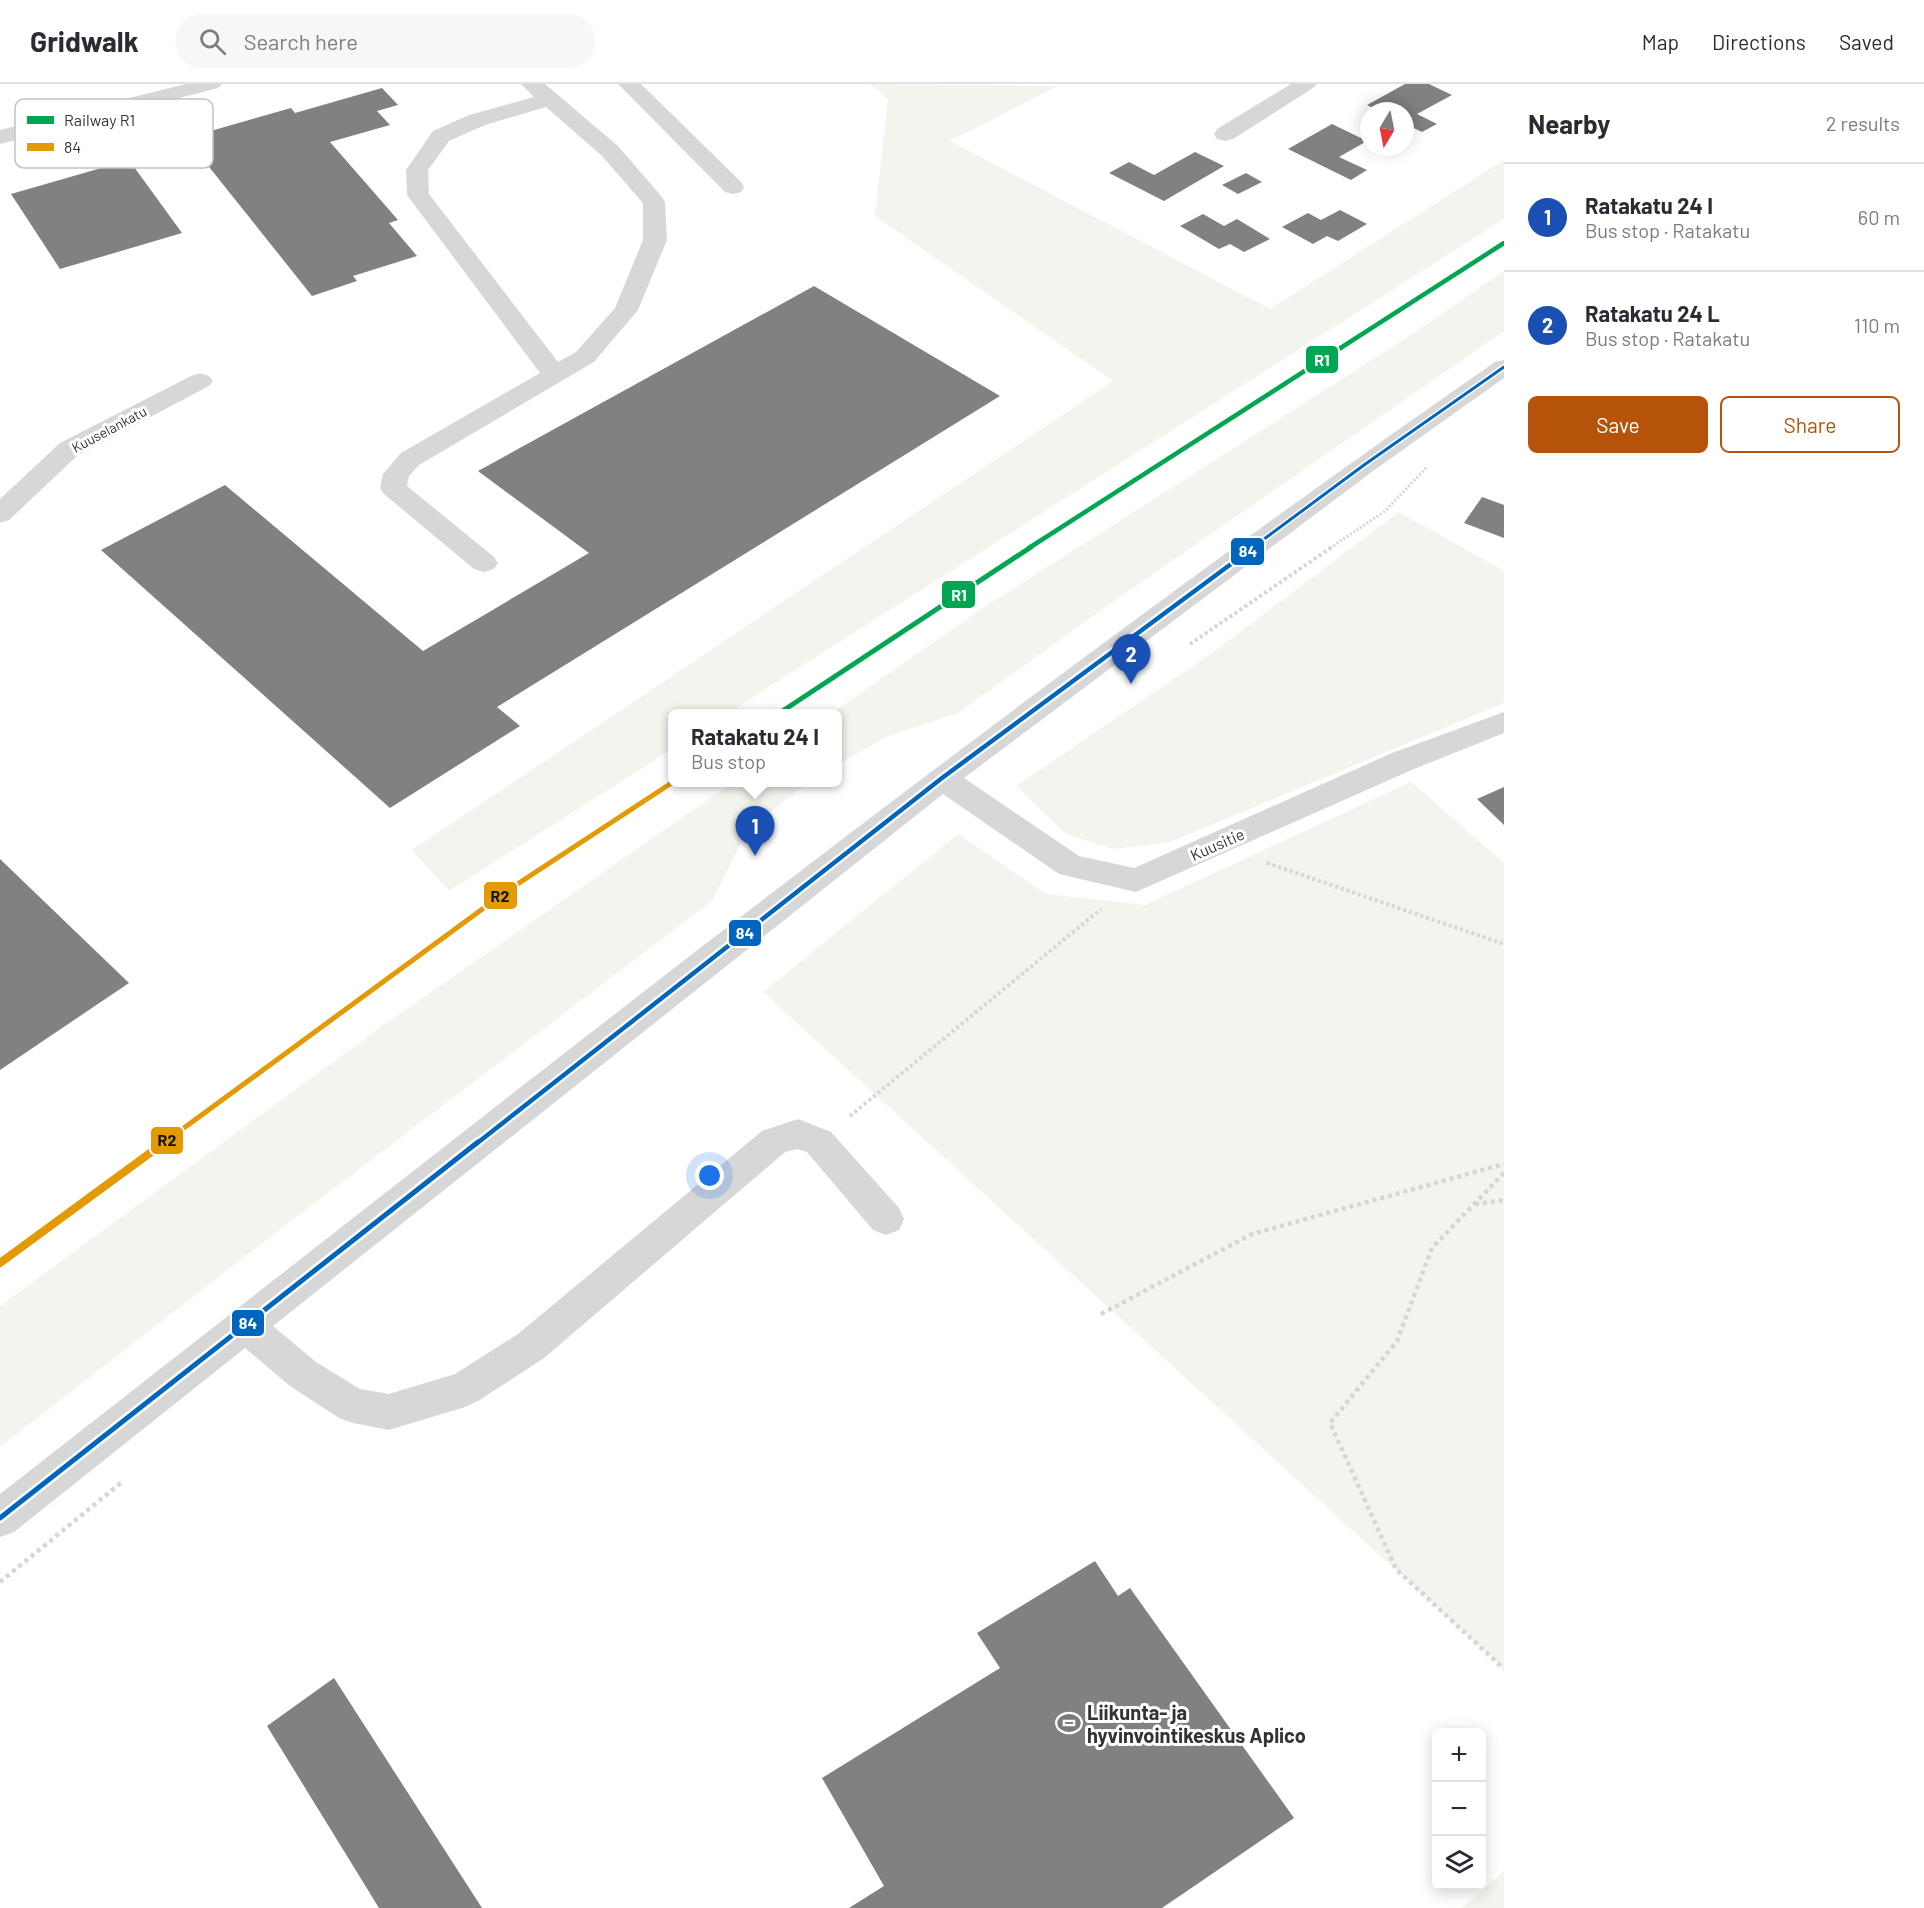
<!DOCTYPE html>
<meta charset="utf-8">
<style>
:root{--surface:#fff;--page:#f7f7f7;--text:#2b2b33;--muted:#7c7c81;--line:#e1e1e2;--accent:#b45309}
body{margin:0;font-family:Barlow,sans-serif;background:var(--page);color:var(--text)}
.controls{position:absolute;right:18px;bottom:18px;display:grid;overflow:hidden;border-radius:9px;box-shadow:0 3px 15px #0003}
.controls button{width:54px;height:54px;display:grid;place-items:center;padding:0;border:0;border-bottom:2px solid var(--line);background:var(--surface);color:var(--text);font:30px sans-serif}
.compass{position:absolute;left:1360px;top:18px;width:54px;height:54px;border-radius:50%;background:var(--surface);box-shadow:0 3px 15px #0003;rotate:190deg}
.you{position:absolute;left:710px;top:1092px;width:21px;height:21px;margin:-15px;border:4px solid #fff;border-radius:50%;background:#1a73e8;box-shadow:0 0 0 9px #1a73e833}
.badge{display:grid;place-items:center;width:39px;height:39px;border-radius:50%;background:var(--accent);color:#fff;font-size:20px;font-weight:700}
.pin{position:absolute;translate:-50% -50px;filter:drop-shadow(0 2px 3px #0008)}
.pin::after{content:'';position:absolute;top:32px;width:21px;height:18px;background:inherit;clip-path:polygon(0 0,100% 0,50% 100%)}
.popup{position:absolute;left:668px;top:625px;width:174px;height:78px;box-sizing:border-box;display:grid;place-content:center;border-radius:9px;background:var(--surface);filter:drop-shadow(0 2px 4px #0005);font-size:20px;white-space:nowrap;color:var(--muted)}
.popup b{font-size:22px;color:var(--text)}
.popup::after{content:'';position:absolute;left:50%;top:100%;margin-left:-12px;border:12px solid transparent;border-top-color:var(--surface)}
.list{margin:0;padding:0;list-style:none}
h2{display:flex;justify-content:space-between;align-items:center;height:78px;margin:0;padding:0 24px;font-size:26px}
h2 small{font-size:20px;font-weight:400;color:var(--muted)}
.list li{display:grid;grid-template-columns:39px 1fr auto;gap:18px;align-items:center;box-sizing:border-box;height:108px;padding:0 24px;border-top:2px solid var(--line)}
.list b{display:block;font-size:22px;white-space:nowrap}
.list p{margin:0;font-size:20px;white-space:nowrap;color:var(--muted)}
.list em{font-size:20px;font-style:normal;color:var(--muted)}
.actions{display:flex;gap:12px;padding:18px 24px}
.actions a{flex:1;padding:14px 0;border:2px solid var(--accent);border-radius:9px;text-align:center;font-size:21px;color:var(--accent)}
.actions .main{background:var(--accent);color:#fff}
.icon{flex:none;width:33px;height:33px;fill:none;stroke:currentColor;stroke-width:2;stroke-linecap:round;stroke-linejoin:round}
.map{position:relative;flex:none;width:1504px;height:1824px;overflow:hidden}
header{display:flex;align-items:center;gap:36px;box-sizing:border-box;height:84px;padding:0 30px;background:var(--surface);border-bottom:2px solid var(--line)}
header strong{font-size:28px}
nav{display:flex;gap:33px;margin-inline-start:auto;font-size:21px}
.search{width:420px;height:54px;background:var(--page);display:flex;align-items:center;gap:15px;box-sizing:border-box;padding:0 21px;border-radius:33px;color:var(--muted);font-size:22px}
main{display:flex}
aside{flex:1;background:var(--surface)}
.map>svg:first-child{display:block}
.green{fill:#f1f5ed}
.building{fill:#818181}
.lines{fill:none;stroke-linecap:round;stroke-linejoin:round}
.path-far2{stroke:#d6d6d6;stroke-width:3;stroke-dasharray:2 2;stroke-linecap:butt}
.path-far1{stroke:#d6d6d6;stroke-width:4;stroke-dasharray:3 3;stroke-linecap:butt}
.path{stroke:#d6d6d6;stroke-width:4.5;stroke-dasharray:4 4;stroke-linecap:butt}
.minor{fill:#d7d7d7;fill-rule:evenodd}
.bus-1-far2-casing{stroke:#fff;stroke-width:6}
.bus-1-far1-casing{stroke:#fff;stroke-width:9}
.bus-1-casing{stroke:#fff;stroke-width:10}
.bus-1-far2{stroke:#0065bd;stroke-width:3}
.bus-1-far1{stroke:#0065bd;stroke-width:4.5}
.bus-1{stroke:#0065bd;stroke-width:5}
.rail-1-far1-casing{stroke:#fff;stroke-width:8}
.rail-1-casing{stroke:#fff;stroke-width:10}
.rail-2-far1-casing{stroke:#fff;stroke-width:10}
.rail-2-casing{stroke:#fff;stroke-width:12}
.rail-1-far1{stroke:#00a651;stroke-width:4.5}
.rail-1{stroke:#00a651;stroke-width:5}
.rail-2-far1{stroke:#e39a05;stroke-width:5}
.rail-2{stroke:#e39a05;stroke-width:8}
.labels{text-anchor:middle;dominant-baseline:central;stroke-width:6;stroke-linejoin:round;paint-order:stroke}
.far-street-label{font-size:14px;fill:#333;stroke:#fff}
.street-label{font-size:16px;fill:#333;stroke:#fff}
.near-poi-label{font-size:20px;font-weight:bold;fill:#333;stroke:#fff;text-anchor:start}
.key{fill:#fff;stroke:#c2c2c2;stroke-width:1.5}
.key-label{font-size:16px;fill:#333}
.line-badge{stroke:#fff;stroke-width:2}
.badge-label{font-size:16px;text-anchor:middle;font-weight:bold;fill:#fff}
.pale-badge-label{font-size:16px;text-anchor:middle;font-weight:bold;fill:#111}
</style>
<header>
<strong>Gridwalk</strong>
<div class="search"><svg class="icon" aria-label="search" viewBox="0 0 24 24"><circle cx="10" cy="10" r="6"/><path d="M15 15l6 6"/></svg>Search here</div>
<nav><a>Map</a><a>Directions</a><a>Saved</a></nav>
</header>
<main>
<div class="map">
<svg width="1504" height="1824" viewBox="0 0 1504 1824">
<rect width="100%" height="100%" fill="#fff"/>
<g class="green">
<path d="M870,0L1058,2L950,57L1270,225L1504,76V135L728,629L672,630V665L449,807L412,766L1113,297L875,132L888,15Z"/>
<path d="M1504,187V247L1104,524L958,629L888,652L838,680L837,630L832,629L980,526L1414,249Z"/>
<path d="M1399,428L1504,487V619L1170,758L1113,765L1066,750L1016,702L1215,567Z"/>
<path d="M1411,698L1504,779V1585L763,908L958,750L1046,810L1145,821Z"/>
<path d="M732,699H807L747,747L712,817L288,1139L0,1363V1222L385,940Z"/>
<path d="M1504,1787V1824H1462Z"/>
</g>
<g class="building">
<path d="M1405,0H1429L1452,11L1417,30L1437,40L1422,48L1405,40V27H1378L1367,21Z"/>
<path d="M382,4L398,21L377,27L390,41L330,58L398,136L389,139L417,172L353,192L357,197L312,212L186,54L291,24L295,29Z"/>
<path d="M1332,40L1367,57L1339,73L1367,86L1351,96L1288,65Z"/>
<path d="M1195,68L1224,82L1164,117L1109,89L1129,78L1154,91Z"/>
<path d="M129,76L182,149L60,185L11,110Z"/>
<path d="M1246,89L1262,98L1238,110L1222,101Z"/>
<path d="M1340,126L1367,140L1338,157L1327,152L1313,160L1282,143L1308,129L1321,136Z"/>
<path d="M1203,130L1224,142L1237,135L1270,155L1244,168L1230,160L1219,165L1180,142Z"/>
<path d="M814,202L1000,312L497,623L520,642L390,724L101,466L225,401L423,567L589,469L478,387Z"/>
<path d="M1482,413L1504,421V454L1464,439Z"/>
<path d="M1504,703V741L1477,715Z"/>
<path d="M0,775L129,899L0,986Z"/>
<path d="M1095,1477L1118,1512L1130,1504L1294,1734L1162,1824H849L884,1802L822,1694L1000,1584L977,1549Z"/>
<path d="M334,1594L482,1824H379L267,1642Z"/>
</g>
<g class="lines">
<path class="path-far2" d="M1330,464L1385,427L1426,384"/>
<g class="path-far1">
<path d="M1190,560L1332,463"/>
<path d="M1267,779L1504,860"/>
<path d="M850,1032L1101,825"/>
</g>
<g class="path">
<path d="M1504,1089L1432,1164L1397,1257L1330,1339L1396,1485L1504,1585"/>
<path d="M1475,1120L1504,1116"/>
<path d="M1101,1230L1252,1150L1504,1080"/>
<path d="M0,1498L122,1398"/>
</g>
<g class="minor">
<path d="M186,0H222L218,4L0,60V46Z"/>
<path d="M521,0H545L618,62L662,113L665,118L667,156L638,226L594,278L419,381L409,392L407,402L494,473L498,479L494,485L484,488L474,485L384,410L380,404L383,390L401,369L540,289L407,111L406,86L433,47L469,31L534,13ZM546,23L602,72L643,119V156L615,224L576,268L558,278L429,110L428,86L449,57L485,41Z"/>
<path d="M618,0H641L741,98L744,103L741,108L733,110L725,108Z"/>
<path d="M1291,0H1317L1313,4L1233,55L1225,57L1217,55L1214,50L1217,45Z"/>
<path d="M1504,276V294L1373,387L964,694L1079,772L1134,784L1392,669L1504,628V649L1414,685L1136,808L1059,790L943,710L273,1242L316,1278L360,1305L389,1310L455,1290L518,1250L762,1047L798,1035L831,1048L899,1124L904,1135L899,1146L886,1151L873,1146L807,1068L797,1065L785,1068L544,1274L478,1317L465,1323L389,1346L353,1339L339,1334L290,1302L245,1264L14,1448L0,1453V1410C493,1026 982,634 1495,278Z"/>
<path d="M200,289L209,292L213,297L209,302L78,371L9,436L0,439V415L60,359L191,292Z"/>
</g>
<g class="bus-1-far2-casing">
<path id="bus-1-far2" d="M1252,464L1364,381L1504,283"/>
</g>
<g class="bus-1-far1-casing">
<path id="bus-1-far1" d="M476,1060L942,694L1254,463"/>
</g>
<g class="bus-1-casing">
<path id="bus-1" d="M0,1434L478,1058"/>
</g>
<use href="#bus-1-far2" class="bus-1-far2"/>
<use href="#bus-1-far1" class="bus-1-far1"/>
<use href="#bus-1" class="bus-1"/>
<g class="rail-1-far1-casing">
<path id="rail-1-far1" d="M1029,464L1504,159"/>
</g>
<g class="rail-1-casing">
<path id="rail-1" d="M778,630L1031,463"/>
</g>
<g class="rail-2-far1-casing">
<path id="rail-2-far1" d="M162,1060L507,807L673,698"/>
</g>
<g class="rail-2-casing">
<path id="rail-2" d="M0,1179L165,1058"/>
</g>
<use href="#rail-1-far1" class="rail-1-far1"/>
<use href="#rail-1" class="rail-1"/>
<use href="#rail-2-far1" class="rail-2-far1"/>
<use href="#rail-2" class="rail-2"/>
</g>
<defs>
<g id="stadium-bare" transform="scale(1.8)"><path d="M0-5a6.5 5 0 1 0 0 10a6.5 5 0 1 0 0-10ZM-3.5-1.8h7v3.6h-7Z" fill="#7a7a7a" stroke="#fff" stroke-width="2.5" paint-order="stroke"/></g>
</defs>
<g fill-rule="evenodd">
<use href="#stadium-bare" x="1069" y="1639"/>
</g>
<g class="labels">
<g class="far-street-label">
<text transform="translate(109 345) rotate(-28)">Kuuselankatu</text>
</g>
<g class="street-label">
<text transform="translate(1217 760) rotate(-24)">Kuusitie</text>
</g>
<g class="near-poi-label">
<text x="1087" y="1628">Liikunta- ja<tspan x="1087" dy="23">hyvinvointikeskus Aplico</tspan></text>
</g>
</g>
<rect x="15" y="15" width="198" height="69" rx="9" class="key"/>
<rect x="27" y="32" width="27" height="8" fill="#00a651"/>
<rect x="27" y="59" width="27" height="8" fill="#e39a05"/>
<g class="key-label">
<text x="64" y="42">Railway R1</text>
<text x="64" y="69">84</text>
</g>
<g class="line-badge">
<rect x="1305" y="261" width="34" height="29" rx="6" fill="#00a651"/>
<rect x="1230" y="453" width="35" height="29" rx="6" fill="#0065bd"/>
<rect x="941" y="496" width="35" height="29" rx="6" fill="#00a651"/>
<rect x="483" y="797" width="35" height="29" rx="6" fill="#e39a05"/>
<rect x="728" y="835" width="34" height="28" rx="6" fill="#0065bd"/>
<rect x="150" y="1042" width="34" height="29" rx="6" fill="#e39a05"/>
<rect x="231" y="1225" width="34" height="28" rx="6" fill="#0065bd"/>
</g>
<g class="badge-label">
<text x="1322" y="282">R1</text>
<text x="1248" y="473">84</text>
<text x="959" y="517">R1</text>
<text x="745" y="855">84</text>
<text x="248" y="1245">84</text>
</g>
<g class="pale-badge-label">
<text x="500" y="818">R2</text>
<text x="167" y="1062">R2</text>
</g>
</svg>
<div class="controls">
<button>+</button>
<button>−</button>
<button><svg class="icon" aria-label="layers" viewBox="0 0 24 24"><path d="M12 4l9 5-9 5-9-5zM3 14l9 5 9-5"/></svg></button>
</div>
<svg class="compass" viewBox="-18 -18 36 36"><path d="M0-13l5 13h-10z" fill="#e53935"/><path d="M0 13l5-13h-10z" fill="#7c7c81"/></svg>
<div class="you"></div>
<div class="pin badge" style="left:755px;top:772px;background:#1a4fb4">1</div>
<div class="popup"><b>Ratakatu 24 I</b>Bus stop</div>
<div class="pin badge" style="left:1131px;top:600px;background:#1a4fb4">2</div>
</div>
<aside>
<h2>Nearby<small>2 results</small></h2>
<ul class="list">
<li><span class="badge" style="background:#1a4fb4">1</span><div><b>Ratakatu 24 I</b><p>Bus stop · Ratakatu</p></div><em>60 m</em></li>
<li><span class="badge" style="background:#1a4fb4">2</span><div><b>Ratakatu 24 L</b><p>Bus stop · Ratakatu</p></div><em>110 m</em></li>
</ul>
<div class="actions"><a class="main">Save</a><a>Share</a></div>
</aside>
</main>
